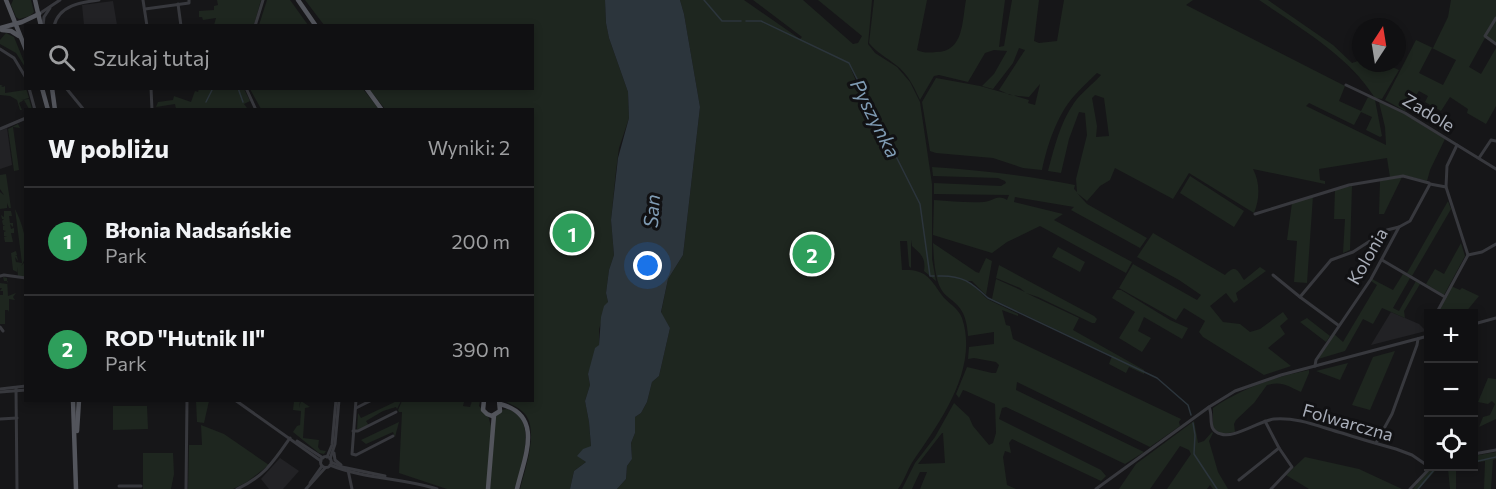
<!DOCTYPE html>
<html lang="pl">
<meta charset="utf-8">
<style>
:root{--surface:#101012;--page:#19191b;--text:#f1f3f6;--muted:#9c9d9f;--line:#303032;--accent:#db2777}
body{margin:0;font-family:Commissioner,sans-serif;background:var(--page);color:var(--text)}
.controls{position:absolute;right:18px;bottom:18px;display:grid;overflow:hidden;border-radius:0px;box-shadow:0 3px 9px #0003}
.controls button{width:54px;height:54px;display:grid;place-items:center;padding:0;border:0;border-bottom:2px solid var(--line);background:var(--surface);color:var(--text);font:30px sans-serif}
.compass{position:absolute;left:1352px;top:18px;width:54px;height:54px;border-radius:50%;background:var(--surface);box-shadow:0 3px 9px #0003;rotate:12deg}
.you{position:absolute;left:648px;top:266px;width:21px;height:21px;margin:-15px;border:4px solid #fff;border-radius:50%;background:#1a73e8;box-shadow:0 0 0 9px #1a73e833}
.badge{display:grid;place-items:center;width:39px;height:39px;border-radius:50%;background:var(--accent);color:#fff;font-size:20px;font-weight:700}
.pin{position:absolute;translate:-50% -50%;border:3px solid #fff;box-shadow:0 2px 6px #0006}
.list{margin:0;padding:0;list-style:none}
h2{display:flex;justify-content:space-between;align-items:center;height:78px;margin:0;padding:0 24px;font-size:26px}
h2 small{font-size:20px;font-weight:400;color:var(--muted)}
.list li{display:grid;grid-template-columns:39px 1fr auto;gap:18px;align-items:center;box-sizing:border-box;height:108px;padding:0 24px;border-top:2px solid var(--line)}
.list b{display:block;font-size:22px;white-space:nowrap}
.list p{margin:0;font-size:20px;white-space:nowrap;color:var(--muted)}
.list em{font-size:20px;font-style:normal;color:var(--muted)}
.icon{flex:none;width:33px;height:33px;fill:none;stroke:currentColor;stroke-width:2;stroke-linecap:round;stroke-linejoin:round}
.map{position:relative;flex:none;width:1496px;height:489px;overflow:hidden}
.search{position:absolute;background:var(--surface);box-shadow:0 3px 9px #0003;left:24px;top:24px;width:510px;height:66px;display:flex;align-items:center;gap:15px;box-sizing:border-box;padding:0 21px;border-radius:0px;color:var(--muted);font-size:22px}
.panel{position:absolute;background:var(--surface);box-shadow:0 3px 9px #0003;left:24px;top:108px;width:510px;height:294px;border-radius:0px}
.map>svg:first-child{display:block}
.built{fill:#222225}
.green{fill:#1e261f;fill-rule:evenodd}
.water{fill:#2c353c}
.lines{fill:none;stroke-linecap:round;stroke-linejoin:round}
.stream{stroke:#2c353c;stroke-width:1.5}
.minor{stroke:#37383d;stroke-width:3}
.major{stroke:#53555c;stroke-width:4.5}
.labels{text-anchor:middle;dominant-baseline:central;stroke-width:6;stroke-linejoin:round;paint-order:stroke}
.street-label{font-size:18px;fill:#a8adb8;stroke:#111113}
.water-label{font-size:20px;font-style:italic;fill:#7f9bb3;stroke:#111113}
</style>
<div class="map">
<svg width="1496" height="489" viewBox="0 0 1496 489">
<rect width="100%" height="100%" fill="#161618"/>
<g class="built">
<path d="M113,1L117,25H84L82,5Z"/>
<path d="M7,128L12,165L0,169V131Z"/>
<path d="M1391,312L1419,324L1426,331L1371,345Z"/>
<path d="M280,458L299,471L283,489H269L261,479Z"/>
</g>
<g class="green">
<path d="M13,0H31L34,12L30,16L19,19L16,17L11,5Z"/>
<path d="M217,0H261L254,25H214L216,18L203,20L202,17H199V11L214,10V6L218,5Z"/>
<path d="M267,0H290L308,25H259Z"/>
<path d="M305,0H605L606,23L609,38L628,92L629,118L619,148L616,171L611,220L614,255L609,270L606,293L608,302L599,329V345L588,374L590,385L585,401L589,422L591,446L578,456L586,462L574,471L570,489H520C525,469 539,431 525,414C519,407 511,405 505,401L532,400V110L385,109L369,89L532,88V26L324,25Z"/>
<path d="M680,0H744L800,39L802,37L753,0H803L853,44L858,43L862,36L818,0H872L868,44L875,53L897,67L910,82L920,102L932,184V259L936,281L924,271C926,258 921,254 912,246L911,240V268L909,266L907,241H900L902,270C924,269 929,276 941,294C947,303 958,307 962,318C979,369 940,422 913,461C907,470 905,480 898,489H617L626,479L627,466L632,459L631,443L635,433V417L641,413L647,402L652,382L659,376L670,328L661,313L668,279L683,255L700,107L684,14ZM849,64L883,131V132L878,130L854,82L856,81Z"/>
<path d="M874,0H927L917,50C923,53 929,53 936,52C964,52 962,21 966,0H1005L999,47L1004,46L1012,0H1039L1034,41L1039,43L1057,41L1064,0H1193L1186,5L1345,86L1339,101L1361,111L1368,97L1375,100L1382,136L1380,137L1366,130L1372,117L1361,112L1354,125L1309,103L1306,106L1386,145L1385,127L1379,102L1405,114L1445,139L1430,170L1427,181L1403,175L1390,177L1387,158L1319,169L1320,180L1325,181V184L1253,169C1260,182 1260,199 1254,213L1189,173L1173,199L1115,168L1110,180L1100,186L1087,201L1077,193L1087,204L1147,238L1140,248L1071,210L1074,207L1015,197L1014,202L1063,214L1054,220L1132,262L1126,273L1040,226L1007,242L992,253L933,235L934,200C950,201 968,203 984,202C994,201 997,194 1007,200L1009,195L934,194V183L1001,186L1006,183L1005,181L998,178L933,176L932,167C980,170 1028,176 1075,185L1074,189L1077,192L1076,179L1087,135L1085,113L1079,112L1069,139L1061,173L1048,171C1054,148 1060,123 1074,103C1081,93 1092,85 1101,75L1097,73C1089,81 1081,88 1074,96C1057,115 1047,146 1042,170L1023,168L993,158L936,153L930,151L922,102L936,78L980,86L1029,100L1028,103L1035,105L1040,84L1029,97L1010,95L999,90L1025,50L1019,48L1013,63L993,89L982,86L994,74L1007,51L994,50L985,53L968,82L939,75L934,76L920,100C914,87 908,74 896,65C886,57 877,53 869,43ZM1095,95L1104,98L1109,136L1096,137L1097,126L1092,98Z"/>
<path d="M1259,0H1268L1333,45L1352,63L1361,60V63H1383L1399,70L1382,99L1375,98C1348,55 1300,28 1259,0Z"/>
<path d="M1451,0H1496V44L1485,38L1469,67L1481,74L1496,48V106L1486,124L1467,113L1468,109L1450,97L1441,111L1425,102L1428,96L1419,91L1405,111L1385,100L1416,40L1433,48L1448,17ZM1432,48L1456,60L1443,85L1419,73Z"/>
<path d="M6,33L14,37L25,64V67L16,53L0,44V40Z"/>
<path d="M0,85H3L1,86L3,87L5,86V93L25,90V85L29,98L21,100L29,99L32,109H29L24,100L19,103L22,110H20L17,100L10,96L0,95Z"/>
<path d="M199,89H244L250,101L244,104L247,108L176,109L175,104L156,107L158,102L173,100L174,96L191,102L195,91L198,92Z"/>
<path d="M250,89H363L379,109H261Z"/>
<path d="M18,124L20,128L13,127L19,170L14,171L8,129Z"/>
<path d="M6,174L11,208H9L7,203V208L0,209V192L4,195L0,189V175Z"/>
<path d="M1190,176L1244,211L1234,227L1180,193Z"/>
<path d="M1402,177L1384,214H1379L1380,181Z"/>
<path d="M1352,186L1350,250L1343,253L1345,219H1334L1335,189Z"/>
<path d="M1313,196L1307,283L1294,282L1297,241L1287,240L1292,203Z"/>
<path d="M1448,201L1451,209L1412,276L1407,273Z"/>
<path d="M15,209C22,222 32,252 21,266L25,262L24,277L18,276L17,267V272L13,270L11,253L16,251L17,255L15,256H17L18,261L15,257L16,262L22,263Z"/>
<path d="M4,211H11L12,216H9L10,223H13V227L10,224L11,229L14,228V233H11L13,242H5L4,237H7L4,236V232L6,231L3,230V226L5,225H3L2,221L4,219H2L1,215L4,217Z"/>
<path d="M1153,233L1225,275C1236,263 1238,271 1244,280L1260,267L1266,271L1236,293L1238,300L1234,303L1226,293L1210,306L1223,322L1240,324L1250,332L1260,329L1283,312L1288,319L1280,326L1285,334L1268,348L1291,366L1264,375L1203,337L1199,332L1205,321L1184,308L1176,320L1119,288L1133,264L1197,300L1201,295L1179,280L1137,257Z"/>
<path d="M933,243L976,272L979,273L986,258L992,261L986,295L972,281H965L971,283L987,299L1018,314V316L1002,310L1006,325L1010,326L1013,339L1181,419L1179,422L1180,426L1150,447L1017,382L1016,390L1144,452L1125,464L1006,407L1002,408L999,419L1101,470L1106,476L1101,481L1012,439L1009,443L1011,453L1005,451L1003,457L1007,485L1016,489H920L927,472H920L912,489H902L915,463L935,437L954,403L969,417L973,426L989,445L993,443L996,433L995,404L966,391L963,390L959,398L956,394L967,367L992,373H996L999,365L996,362L974,358L968,359L969,347L994,344V332L968,336C967,323 965,311 954,302C950,298 944,295 941,289C934,276 934,257 933,243ZM943,433L945,463L918,464L942,433Z"/>
<path d="M1461,243L1465,256L1444,295L1426,284L1435,269L1444,274Z"/>
<path d="M1058,247L1085,262L1080,272L1052,257Z"/>
<path d="M999,265L1094,316L1097,319L1095,323H1092L1038,297L1026,293L1079,318L1073,330L1144,370V374L1129,367L1126,373L1109,364L1112,356L992,299L996,279L1025,292L1020,288L996,278Z"/>
<path d="M1403,274L1410,278L1393,308L1399,311L1416,281L1420,284L1404,311L1405,318L1382,308L1373,324L1363,319L1345,351L1318,359L1334,334L1343,342L1377,285L1371,281L1372,279L1393,290Z"/>
<path d="M3,277L7,278L8,296L16,293L13,297L15,300L9,299V312L8,310H5V324H0V295H3V291H0L2,288H0V283L7,284L8,281H4Z"/>
<path d="M1451,286L1460,290L1462,288L1479,296L1465,313L1437,314Z"/>
<path d="M1117,290H1121L1170,320L1188,328L1182,339L1144,317L1138,331L1151,338L1142,352L1119,338L1135,312L1112,298Z"/>
<path d="M1307,318L1330,336L1326,342L1300,322Z"/>
<path d="M1395,351L1370,410L1352,405L1373,357Z"/>
<path d="M1348,363L1340,380L1316,371Z"/>
<path d="M1309,370V373L1301,392C1287,386 1283,381 1267,385L1254,403L1236,420L1234,424L1235,432L1222,434L1213,429V408C1243,388 1274,377 1309,370Z"/>
<path d="M1488,378L1496,379V419L1479,427L1483,417L1490,415L1495,404L1492,401L1488,404L1478,402Z"/>
<path d="M196,401H209L204,423L197,422Z"/>
<path d="M294,401H300L299,408L301,401L310,407L305,408L303,438L319,440L318,447L320,450L326,451L324,454L319,453L293,432L297,426L300,425L301,411L293,410Z"/>
<path d="M397,401H401L397,409L396,407L383,411L366,421L369,426L357,430L358,413L361,418Z"/>
<path d="M402,401H468L464,402L463,406L470,407L472,401H480L479,406L488,415L492,430L487,489H447L399,473L402,412H399L398,410Z"/>
<path d="M113,406H147L148,429L113,430Z"/>
<path d="M507,409C540,420 520,465 515,489H490L495,417L502,410Z"/>
<path d="M1194,421L1198,443L1204,441L1212,432L1213,433L1209,441L1218,472L1228,489H1213L1210,485L1207,489H1167L1191,454L1189,450L1180,446L1150,489H1119L1136,464Z"/>
<path d="M399,422L395,437L393,432L366,444L361,440Z"/>
<path d="M201,425L224,434L269,465L247,482L233,489H188L189,445H202Z"/>
<path d="M1496,452V459L1493,460L1491,489H1484L1485,461L1474,463V456Z"/>
<path d="M143,453H173L174,474L171,489H143Z"/>
<path d="M1305,457L1359,469L1402,489H1309L1286,475Z"/>
<path d="M1436,466L1459,467L1456,468V489H1450L1448,469L1435,471L1419,489H1413L1426,473Z"/>
</g>
<path class="water" d="M605,0H680L684,14L700,107L683,255L668,279L661,312L670,328L659,376L652,382L647,402L641,413L635,417V433L631,443L632,459L627,466L626,479L617,489H570L574,471L586,462L577,456L583,449L591,446L589,422L585,401L590,385L588,374L595,348L599,345L601,317L604,306L608,302L606,293L609,270L614,255L611,220L618,158L629,118L628,92L609,38L606,23Z"/>
<g class="lines">
<g class="stream">
<path d="M704,0L722,21H741"/>
<path d="M746,21H761L849,63L920,204L930,276H934"/>
<path d="M238,88L243,102"/>
<path d="M206,102L213,88"/>
<path d="M938,276C962,275 971,282 988,298L1157,378L1188,405L1191,415"/>
<path d="M1193,423L1195,435L1194,454L1217,489"/>
<path d="M1474,462L1496,457"/>
<path d="M1418,489L1434,470L1450,466"/>
</g>
<g class="minor">
<path d="M143,0L147,26"/>
<path d="M178,4L181,26"/>
<path d="M145,9L189,3V0"/>
<path d="M39,14L60,0"/>
<path d="M1496,18L1485,36L1496,44"/>
<path d="M43,26L44,17L50,8"/>
<path d="M54,26C59,5 82,2 99,0"/>
<path d="M255,26L263,0"/>
<path d="M0,49L14,58L26,78"/>
<path d="M1346,85L1405,113L1496,169"/>
<path d="M29,88L35,110"/>
<path d="M66,88L84,110"/>
<path d="M151,88L152,110"/>
<path d="M246,88L256,110"/>
<path d="M0,129L26,118"/>
<path d="M1479,158L1491,140L1496,141"/>
<path d="M1446,187L1468,255"/>
<path d="M1255,214L1349,185L1403,176L1429,183"/>
<path d="M1382,260L1445,297"/>
<path d="M1273,275L1300,297"/>
<path d="M0,276L4,275L26,278"/>
<path d="M1436,314L1468,255L1482,252L1496,244"/>
<path d="M1474,324L1496,318"/>
<path d="M1338,325L1300,297L1331,260L1353,252L1387,230L1399,227"/>
<path d="M1426,326L1428,327"/>
<path d="M0,327L3,331"/>
<path d="M1315,366L1316,360L1371,279L1399,227L1410,221L1430,184L1446,187L1447,166L1457,145"/>
<path d="M16,388L17,489"/>
<path d="M0,389L26,386"/>
<path d="M0,392L26,390"/>
<path d="M235,400L321,461"/>
<path d="M356,400L352,454L356,455L393,436"/>
<path d="M1209,407C1214,417 1206,430 1221,434C1233,439 1259,421 1274,419C1298,417 1320,427 1342,433C1360,439 1378,444 1396,449L1412,455L1428,466"/>
<path d="M356,408L372,400"/>
<path d="M0,419L17,418"/>
<path d="M1265,421L1279,448L1292,467L1271,489"/>
<path d="M353,431H358L396,412"/>
<path d="M297,441L323,458"/>
<path d="M1376,443L1392,414L1417,345L1418,339"/>
<path d="M334,453L335,460L341,465"/>
<path d="M1474,454L1496,450"/>
<circle cx="326" cy="462" r="5.5"/>
<path d="M327,457L332,445L336,400"/>
<path d="M330,459L335,444L339,400"/>
<path d="M331,462L342,467L385,476"/>
<path d="M330,465C364,479 402,478 437,489"/>
<path d="M348,470L352,489"/>
<path d="M1239,480L1279,448"/>
<path d="M310,483L322,466"/>
<path d="M119,486H141"/>
<path d="M186,489L187,400"/>
<path d="M237,489C264,477 274,461 290,438"/>
<path d="M306,489L325,468"/>
<path d="M1096,489L1209,407L1235,391L1281,375L1428,336"/>
<path d="M1410,489L1432,466"/>
</g>
<g class="major">
<path d="M6,0L26,50"/>
<path d="M35,0L41,26"/>
<path d="M298,0L316,26"/>
<path d="M0,28L22,22L39,14"/>
<path d="M2,30L11,31L19,36"/>
<path d="M42,88L48,110"/>
<path d="M52,88L55,110"/>
<path d="M366,88L382,110"/>
<path d="M73,400L76,489"/>
<path d="M484,400L483,410L487,414L492,416L500,411L499,400"/>
<path d="M500,404C545,415 524,458 517,489"/>
<path d="M77,431L79,400"/>
<path d="M488,489L494,415"/>
</g>
</g>
<g class="labels">
<g class="street-label">
<text transform="translate(1429 112) rotate(31)">Zadole</text>
<text transform="translate(1367 256) rotate(-60)">Kolonia</text>
<text transform="translate(1348 422) rotate(16)">Folwarczna</text>
</g>
<g class="water-label">
<text transform="translate(876 118) rotate(63)">Pyszynka</text>
<text transform="translate(651 211) rotate(-86)">San</text>
</g>
</g>
</svg>
<div class="controls">
<button>+</button>
<button>−</button>
<button><svg class="icon" aria-label="locate" viewBox="0 0 24 24"><circle cx="12" cy="12" r="6"/><path d="M12 2v4M12 18v4M2 12h4M18 12h4"/></svg></button>
</div>
<svg class="compass" viewBox="-18 -18 36 36"><path d="M0-13l5 13h-10z" fill="#e53935"/><path d="M0 13l5-13h-10z" fill="#9c9d9f"/></svg>
<div class="you"></div>
<div class="pin badge" style="left:572px;top:233px;background:#2e9e5b">1</div>
<div class="pin badge" style="left:812px;top:254px;background:#2e9e5b">2</div>
<div class="search"><svg class="icon" aria-label="search" viewBox="0 0 24 24"><circle cx="10" cy="10" r="6"/><path d="M15 15l6 6"/></svg>Szukaj tutaj</div>
<section class="panel">
<h2>W pobliżu<small>Wyniki: 2</small></h2>
<ul class="list">
<li><span class="badge" style="background:#2e9e5b">1</span><div><b>Błonia Nadsańskie</b><p>Park</p></div><em>200 m</em></li>
<li><span class="badge" style="background:#2e9e5b">2</span><div><b>ROD &quot;Hutnik II&quot;</b><p>Park</p></div><em>390 m</em></li>
</ul>
</section>
</div>
